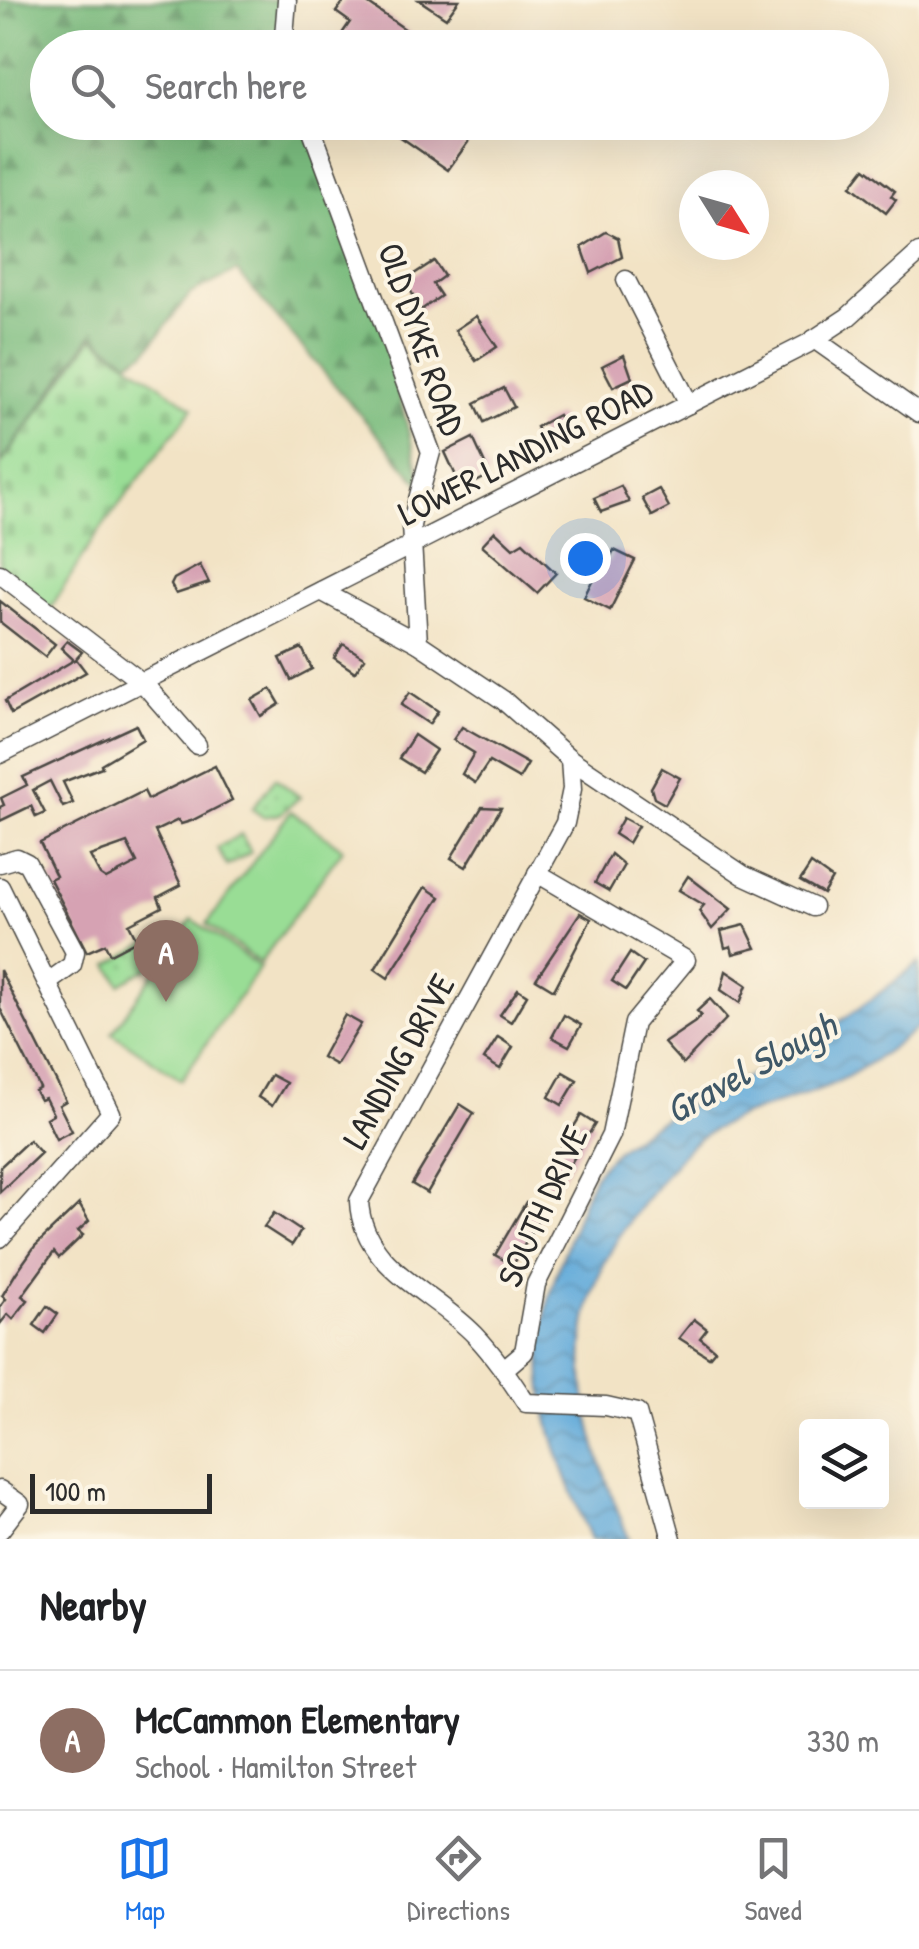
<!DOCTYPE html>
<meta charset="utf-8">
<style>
:root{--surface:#fff;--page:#f2f2f2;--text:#202124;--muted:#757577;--line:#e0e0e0;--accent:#1a73e8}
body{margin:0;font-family:"Patrick Hand",sans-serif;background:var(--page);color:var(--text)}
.controls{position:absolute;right:30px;bottom:30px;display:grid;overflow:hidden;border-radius:10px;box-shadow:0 10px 40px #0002}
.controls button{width:90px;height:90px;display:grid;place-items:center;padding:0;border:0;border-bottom:2px solid var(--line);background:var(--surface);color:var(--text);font:50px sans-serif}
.compass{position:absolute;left:679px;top:170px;width:90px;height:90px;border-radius:50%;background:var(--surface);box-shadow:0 10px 40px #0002;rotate:127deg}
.scale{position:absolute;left:30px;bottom:25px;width:182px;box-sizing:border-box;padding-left:10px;border:5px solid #2b2b2b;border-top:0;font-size:28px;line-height:35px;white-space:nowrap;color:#2b2b2b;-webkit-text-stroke:8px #fcf5e5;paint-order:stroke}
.you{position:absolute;left:585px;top:558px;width:35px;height:35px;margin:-25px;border:8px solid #fff;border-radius:50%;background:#1a73e8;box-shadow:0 0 0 15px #1a73e833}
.badge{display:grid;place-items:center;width:65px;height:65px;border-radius:50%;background:var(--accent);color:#fff;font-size:32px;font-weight:700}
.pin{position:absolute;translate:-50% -82px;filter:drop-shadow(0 2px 5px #0008)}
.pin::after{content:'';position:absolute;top:52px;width:35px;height:30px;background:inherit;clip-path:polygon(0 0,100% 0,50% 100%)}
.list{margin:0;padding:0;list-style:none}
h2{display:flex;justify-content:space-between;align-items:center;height:130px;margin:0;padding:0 40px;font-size:42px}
h2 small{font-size:32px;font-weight:400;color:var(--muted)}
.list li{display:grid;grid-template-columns:65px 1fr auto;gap:30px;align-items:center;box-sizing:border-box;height:140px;padding:0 40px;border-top:2px solid var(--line)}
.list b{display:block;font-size:38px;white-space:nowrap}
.list p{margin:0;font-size:32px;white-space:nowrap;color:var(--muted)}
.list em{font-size:32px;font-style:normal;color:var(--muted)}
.icon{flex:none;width:55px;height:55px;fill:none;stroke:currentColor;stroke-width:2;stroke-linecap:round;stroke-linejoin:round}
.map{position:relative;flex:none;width:919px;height:1539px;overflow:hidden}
.search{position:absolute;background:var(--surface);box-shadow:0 10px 40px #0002;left:30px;right:30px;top:30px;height:110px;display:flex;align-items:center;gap:25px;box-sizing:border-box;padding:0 35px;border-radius:55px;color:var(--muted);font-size:38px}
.sheet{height:270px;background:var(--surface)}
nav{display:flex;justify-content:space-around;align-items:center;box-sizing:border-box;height:140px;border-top:2px solid var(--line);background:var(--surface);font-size:28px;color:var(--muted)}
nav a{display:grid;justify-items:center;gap:5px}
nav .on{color:var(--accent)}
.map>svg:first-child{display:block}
.grass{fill:#99dd95;stroke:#628460;stroke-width:2.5}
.forest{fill:url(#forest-firs);stroke:#527454;stroke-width:2.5}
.cemetery{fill:url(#cemetery-stones);stroke:#628460;stroke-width:2.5}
.park{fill:url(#park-dots);stroke:#628460;stroke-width:2.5}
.water{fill:url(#water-waves);stroke:#476b82;stroke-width:2.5}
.building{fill:#d6a2b3;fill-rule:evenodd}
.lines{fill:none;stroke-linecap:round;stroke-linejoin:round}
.minor-casing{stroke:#494742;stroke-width:21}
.minor{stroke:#fff;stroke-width:18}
.labels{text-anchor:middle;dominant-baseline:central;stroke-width:8;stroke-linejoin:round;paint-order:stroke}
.street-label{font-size:35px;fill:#2b2b2b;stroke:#fcf5e5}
.water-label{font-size:38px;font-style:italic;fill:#3f5868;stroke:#fcf5e5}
</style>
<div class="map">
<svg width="919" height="1539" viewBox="0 0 919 1539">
<defs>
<pattern id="forest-firs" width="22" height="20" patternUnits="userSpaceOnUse" patternTransform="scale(2.5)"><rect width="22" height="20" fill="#7abc7e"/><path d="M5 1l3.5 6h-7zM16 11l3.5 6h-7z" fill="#649967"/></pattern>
<pattern id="cemetery-stones" width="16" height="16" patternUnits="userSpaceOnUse" patternTransform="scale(2.5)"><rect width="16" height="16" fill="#99dd95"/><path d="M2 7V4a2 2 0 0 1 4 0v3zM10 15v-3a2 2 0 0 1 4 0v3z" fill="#84be81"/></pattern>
<pattern id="park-dots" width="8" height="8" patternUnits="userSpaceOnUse" patternTransform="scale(2.5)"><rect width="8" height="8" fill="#99dd95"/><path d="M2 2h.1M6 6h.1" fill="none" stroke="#84be81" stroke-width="1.8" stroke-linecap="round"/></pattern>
<pattern id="water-waves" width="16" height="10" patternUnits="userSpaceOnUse" patternTransform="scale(2.5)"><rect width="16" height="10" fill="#63abda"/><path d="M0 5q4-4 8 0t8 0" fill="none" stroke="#528bb1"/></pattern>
</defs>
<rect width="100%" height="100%" fill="#fcf5e5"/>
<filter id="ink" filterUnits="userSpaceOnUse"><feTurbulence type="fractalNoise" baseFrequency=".01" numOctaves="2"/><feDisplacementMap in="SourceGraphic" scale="20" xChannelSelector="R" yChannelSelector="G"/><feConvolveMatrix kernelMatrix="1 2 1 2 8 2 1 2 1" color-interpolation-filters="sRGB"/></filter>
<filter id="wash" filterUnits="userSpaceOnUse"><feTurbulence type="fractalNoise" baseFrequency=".0048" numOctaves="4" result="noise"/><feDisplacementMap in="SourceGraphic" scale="40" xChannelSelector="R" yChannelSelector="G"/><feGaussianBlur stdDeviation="2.25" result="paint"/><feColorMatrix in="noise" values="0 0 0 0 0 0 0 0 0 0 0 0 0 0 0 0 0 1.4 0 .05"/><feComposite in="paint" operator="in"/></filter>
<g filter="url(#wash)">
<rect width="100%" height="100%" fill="#f2e3c5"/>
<g class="grass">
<path d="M291,811L343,849L260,963L207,924Z"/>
<path d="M192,919L260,967L181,1080L112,1033Z"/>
</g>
<path class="forest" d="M0,0H282L288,47L48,48V122L309,123L376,304L423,488L237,271L190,294L145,353L128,361L92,335L0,464Z"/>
<path class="cemetery" d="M93,338L193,408L96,535L49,611L0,575V466Z"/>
<g class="park">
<path d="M275,778L300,797L280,814L263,817L252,809Z"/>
<path d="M241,834L251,852L227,866L217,848Z"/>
<path d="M149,942L155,953L150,967L120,984L109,965Z"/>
</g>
<path class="water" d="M919,962V1026C894,1046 866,1068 837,1082C791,1103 738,1110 697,1140C680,1153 666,1176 652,1192C551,1310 575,1407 629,1539H591C547,1433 519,1366 564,1253C574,1229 581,1197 595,1175C625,1128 714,1095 762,1069C819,1039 869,1003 919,962Z"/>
<g id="blocks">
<g class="building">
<path d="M345,0H363L432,48H388L377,40L372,48H316L324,36L335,44L350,22L336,12Z"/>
<path d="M419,0H459L446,18Z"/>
<path d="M379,122H449L471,138L448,170Z"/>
<path d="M865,168L895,191L891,196L896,200L886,213L851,186Z"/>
<path d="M606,232L618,238L622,257L591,273L582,247Z"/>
<path d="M434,261L444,276L433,284L441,296L421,310L405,280Z"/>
<path d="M476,316L497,347L476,361L455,330Z"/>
<path d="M624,355L632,378L613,387L602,366Z"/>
<path d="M504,388L514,407L484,422L475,403Z"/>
<path d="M558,415L566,429L543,441L536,427Z"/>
<path d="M473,438L490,475L462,489L445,452Z"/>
<path d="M621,486L629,502L601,512L594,498Z"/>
<path d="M659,489L669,507L652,516L642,498Z"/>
<path d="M495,531L513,548L523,542L556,573L537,593L482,545Z"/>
<path d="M614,550L635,560L610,610L584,597L595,575L583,570L591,554L608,562Z"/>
<path d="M200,565L209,583L176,594L171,585L174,579Z"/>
<path d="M0,601L55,644L45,657L0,622Z"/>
<path d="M67,641L82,652L76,659L86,672L11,714L5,701L74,660L61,648Z"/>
<path d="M343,644L365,658L355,672L334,658Z"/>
<path d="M302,648L312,669L291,680L280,658Z"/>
<path d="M271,689L280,704L261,716L252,700Z"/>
<path d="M410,692L438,711L429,724L401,705Z"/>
<path d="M136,725L143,739L101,764L102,767L63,782L73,803L63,807L50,781L33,790L45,813L36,817L31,806L0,821V807L4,805L1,798L27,785L23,777Z"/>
<path d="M462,727L528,764L519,779L489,762L475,783L462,774L474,753L453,740Z"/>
<path d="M414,735L436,750L421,772L399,758Z"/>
<path d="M215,766L232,800L191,821L181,824L178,820L155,831L181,885L158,897L162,907L129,924L137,940L110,954L105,944L87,952L50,879L56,876L40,843L144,791L148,799ZM127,843L137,863L106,879L100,875L90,856Z"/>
<path d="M662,768L680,778L665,804L654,798L651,788Z"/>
<path d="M482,807L501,808L466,867L451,858Z"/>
<path d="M623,818L638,826L628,843L614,834Z"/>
<path d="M611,854L624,865L609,891L595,883Z"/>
<path d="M811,864L832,879L823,894L800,881Z"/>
<path d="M688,876L731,909L712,929L699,911L704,905L679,890Z"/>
<path d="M425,887L440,897L388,978L375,969Z"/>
<path d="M580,913L591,919L554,990L536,979Z"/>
<path d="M745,925L756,948L733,954L731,946L725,948L721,931Z"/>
<path d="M630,953L644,963L626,990L612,981Z"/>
<path d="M0,970L66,1101L59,1105L72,1131L56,1139L46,1118L53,1114L45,1098L40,1100L35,1091L40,1088L0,1008Z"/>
<path d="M726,971L747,985L740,1003L721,990Z"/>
<path d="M518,989L527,995L511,1022L500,1015Z"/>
<path d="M710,999L727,1018L683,1064L664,1043L695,1022L701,1015L697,1011Z"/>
<path d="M345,1015L361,1024L336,1065L322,1057Z"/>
<path d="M564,1015L581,1025L569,1046L552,1037Z"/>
<path d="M498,1037L513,1047L500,1069L484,1059Z"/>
<path d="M563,1072L577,1080L562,1105L549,1097Z"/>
<path d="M271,1075L286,1083L272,1106L258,1097Z"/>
<path d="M460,1104L474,1113L427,1193L412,1184Z"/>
<path d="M581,1115L595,1124L555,1189L541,1180Z"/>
<path d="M29,1140L41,1153L0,1192V1167Z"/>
<path d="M526,1202L543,1212L513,1265L495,1255Z"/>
<path d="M79,1204L89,1221L78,1231L83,1235L59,1258L54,1252L22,1296L28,1300L13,1319L8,1314L0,1324V1307L6,1299L2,1296L16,1273L35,1246Z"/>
<path d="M274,1213L301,1231L292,1245L264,1227Z"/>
<path d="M47,1306L58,1314L45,1333L34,1325Z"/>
<path d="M694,1319L707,1329L700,1338L715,1350L709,1357L679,1338Z"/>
</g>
</g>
</g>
<g filter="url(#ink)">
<use href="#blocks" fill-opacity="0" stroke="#494742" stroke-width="2.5"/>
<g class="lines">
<g class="minor-casing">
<g id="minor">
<path d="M283,48L287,0"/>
<path d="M309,122L431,452L411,525L418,643"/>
<path d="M626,280L689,404"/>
<path d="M814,339L919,413"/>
<path d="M0,574L144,684L197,745"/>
<path d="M321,591L418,643L503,700L570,759L743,875L813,907"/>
<path d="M0,754L807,344L848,317L919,253"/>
<path d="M570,759L572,789L565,823L359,1201C362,1268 433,1291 475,1335C495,1356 510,1379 526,1403L606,1406L637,1413L672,1539"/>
<path d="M0,863L17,858L27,863L75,952L72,965L47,983"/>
<path d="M0,887L111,1113L0,1238"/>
<path d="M504,1369L524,1352L536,1284L611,1135L634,1023L686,960L537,873"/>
<path d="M0,1490L20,1504L0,1530"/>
</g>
</g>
<use href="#minor" class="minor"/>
</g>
</g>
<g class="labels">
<g class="street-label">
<text transform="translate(422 339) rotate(71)">OLD DYKE ROAD</text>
<text transform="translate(525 452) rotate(-27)">LOWER LANDING ROAD</text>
<text transform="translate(398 1061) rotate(-61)">LANDING DRIVE</text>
<text transform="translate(542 1206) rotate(-66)">SOUTH DRIVE</text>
</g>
<g class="water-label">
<text transform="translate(750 1067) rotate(-29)">Gravel Slough</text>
</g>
</g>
</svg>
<div class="controls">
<button><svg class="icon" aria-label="layers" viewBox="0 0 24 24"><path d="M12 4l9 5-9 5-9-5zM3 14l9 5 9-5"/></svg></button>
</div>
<svg class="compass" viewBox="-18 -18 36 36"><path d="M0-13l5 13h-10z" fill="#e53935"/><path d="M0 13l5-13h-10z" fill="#757577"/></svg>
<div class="scale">100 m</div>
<div class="you"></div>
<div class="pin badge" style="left:166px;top:1002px;background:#8d6e63">A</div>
<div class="search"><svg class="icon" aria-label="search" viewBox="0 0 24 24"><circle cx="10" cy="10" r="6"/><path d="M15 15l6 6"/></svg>Search here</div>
</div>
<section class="sheet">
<h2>Nearby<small></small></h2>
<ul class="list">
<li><span class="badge" style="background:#8d6e63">A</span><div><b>McCammon Elementary</b><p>School · Hamilton Street</p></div><em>330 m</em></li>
</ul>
</section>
<nav>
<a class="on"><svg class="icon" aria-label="map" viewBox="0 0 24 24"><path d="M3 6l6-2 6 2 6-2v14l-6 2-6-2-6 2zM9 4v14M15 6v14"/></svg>Map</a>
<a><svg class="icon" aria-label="directions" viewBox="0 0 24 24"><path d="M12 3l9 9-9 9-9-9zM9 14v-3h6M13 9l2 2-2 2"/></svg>Directions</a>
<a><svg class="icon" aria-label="saved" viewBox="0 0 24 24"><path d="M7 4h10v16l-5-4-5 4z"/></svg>Saved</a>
</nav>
